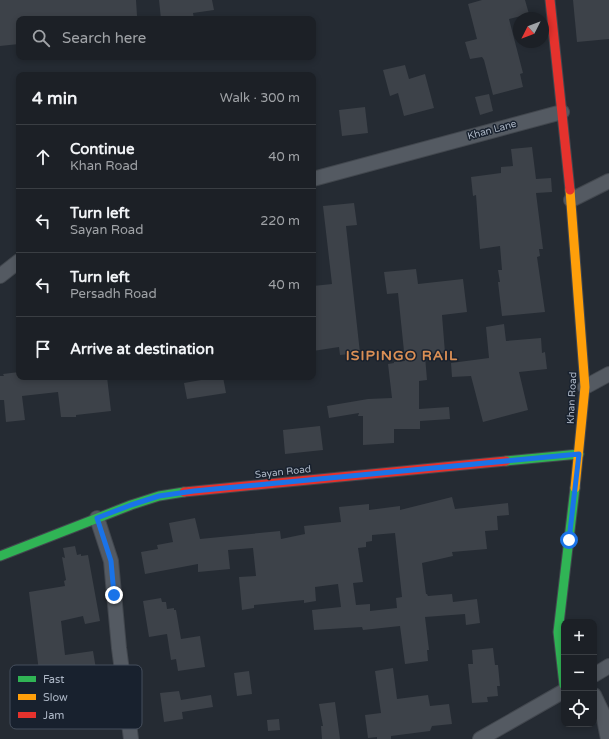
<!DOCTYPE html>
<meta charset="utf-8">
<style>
:root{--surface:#1c2026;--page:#292d32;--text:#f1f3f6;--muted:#a0a3a7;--line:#3a3e43}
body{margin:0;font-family:"Varela Round",sans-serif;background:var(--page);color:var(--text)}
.controls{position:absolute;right:12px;bottom:12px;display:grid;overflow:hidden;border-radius:8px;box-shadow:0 2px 6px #0003}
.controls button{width:36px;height:36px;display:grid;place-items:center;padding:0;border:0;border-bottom:1px solid var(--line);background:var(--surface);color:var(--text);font:20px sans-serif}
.compass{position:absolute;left:513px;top:12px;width:36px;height:36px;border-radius:50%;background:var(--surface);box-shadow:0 2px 6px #0003;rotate:228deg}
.stop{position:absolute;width:12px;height:12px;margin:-9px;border:3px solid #1a73e8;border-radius:50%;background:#fff}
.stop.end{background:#1a73e8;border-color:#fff;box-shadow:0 1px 4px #0008}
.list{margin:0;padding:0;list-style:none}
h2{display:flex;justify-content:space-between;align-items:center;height:52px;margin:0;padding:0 16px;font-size:17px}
h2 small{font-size:13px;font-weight:400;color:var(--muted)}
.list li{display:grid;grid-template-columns:26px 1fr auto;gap:12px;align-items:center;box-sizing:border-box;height:64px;padding:0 16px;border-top:1px solid var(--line)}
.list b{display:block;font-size:15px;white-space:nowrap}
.list p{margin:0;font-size:13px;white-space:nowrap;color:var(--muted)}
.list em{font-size:13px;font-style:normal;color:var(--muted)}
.icon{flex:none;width:22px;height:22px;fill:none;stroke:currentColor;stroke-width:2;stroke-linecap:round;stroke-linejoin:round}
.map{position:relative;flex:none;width:609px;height:739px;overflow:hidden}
.search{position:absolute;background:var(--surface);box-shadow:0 2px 6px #0003;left:16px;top:16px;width:300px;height:44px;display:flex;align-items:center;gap:10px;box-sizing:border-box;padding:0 14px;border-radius:8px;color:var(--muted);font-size:15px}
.panel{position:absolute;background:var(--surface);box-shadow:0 2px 6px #0003;left:16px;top:72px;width:300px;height:308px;border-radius:8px}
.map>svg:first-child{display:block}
.building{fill:#3d4249;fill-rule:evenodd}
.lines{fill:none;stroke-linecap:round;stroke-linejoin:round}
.street-casing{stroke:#42474e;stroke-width:16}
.fast-casing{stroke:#42474e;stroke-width:11}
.slow-casing{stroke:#42474e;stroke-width:11}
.jam-casing{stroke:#42474e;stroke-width:11}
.street{stroke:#545a62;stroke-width:14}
.fast{stroke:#30b455;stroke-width:9}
.slow{stroke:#ff9f0a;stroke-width:9}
.jam{stroke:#e5322d;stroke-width:9}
.route{stroke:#1a73e8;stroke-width:5}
.labels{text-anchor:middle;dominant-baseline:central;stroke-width:3;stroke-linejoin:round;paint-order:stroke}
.street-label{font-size:10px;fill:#adb7c6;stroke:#18212e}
.district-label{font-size:14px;font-weight:bold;letter-spacing:1px;fill:#da8f55;stroke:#18212e}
.key{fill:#18212e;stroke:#454e5c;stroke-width:1}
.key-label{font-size:11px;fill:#adb7c6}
</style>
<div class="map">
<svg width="609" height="739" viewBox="0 0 609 739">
<rect width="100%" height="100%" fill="#252b33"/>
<g class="building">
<path d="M0,0H136L137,16L97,19H19V44L0,46Z"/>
<path d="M159,0H212L214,10L193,13L194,19H161Z"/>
<path d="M482,0H525L529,14L509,19L523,73L520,74L523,87L493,95L484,60L482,57L470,59L465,42L477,39L468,4Z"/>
<path d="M573,0H609V39L577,42Z"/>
<path d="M405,65L409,79L425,74L434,108L404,116L398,93L390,96L383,70Z"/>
<path d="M489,94L493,111L480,115L475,97Z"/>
<path d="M365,107L368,133L342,136L339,110Z"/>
<path d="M532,147L536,179L551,178L552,192L536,193L543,249H539L540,256L537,257L545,312L502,316L498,282H500L498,270H502L500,246L480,249L476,195L473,196L471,177L501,173V167L513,166L511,149Z"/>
<path d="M354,203L357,225L346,226L360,353L340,355L339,347L313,351V286L332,284L323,206Z"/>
<path d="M416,269L418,284L463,279L467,312L442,315L445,353L426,354V356H425L427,380L419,381V409L449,407L450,419L420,421V429H394V443L363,445V416H358L359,413L329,418L327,406L368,399L392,398L388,364L394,363V362L405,361L398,293L387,294L384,272Z"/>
<path d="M504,324L506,341L541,338L542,353L545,352L547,369L519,372L528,410L483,422L471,376L452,377L451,363L489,358L486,327Z"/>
<path d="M19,372V377H107L111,411L76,415V417H61L58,392L22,396L25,420L6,422L4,400H0V376H4L3,374Z"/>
<path d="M218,377H223L226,393L187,399L184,383Z"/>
<path d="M320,426L323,450L285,454L283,430Z"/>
<path d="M452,497L455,509L508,503L509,515L497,516L498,530L485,531L487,549L452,552L453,556L422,563L426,594H427L428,596L452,594L453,602L477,599L480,623L466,625L465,614L425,617L429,650H427L428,661L405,664L400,626L363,630L362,627L314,630L312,610L341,607L338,584L315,587L316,601L304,603V600L254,605V608L242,610L239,577L256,576L253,548L228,550L230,569L198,572V564L145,574L141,552L158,549L157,545L173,542L169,523L195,518L200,539L280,531L281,539L305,534L304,526L341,522L339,507L369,504V510L400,506V510ZM395,533L402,597L396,598L397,608L370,611V604L356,605L353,583L363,582L358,548L366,547V542L372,541V535Z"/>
<path d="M75,546L77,555L81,554V556L88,555L100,621L85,624L83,616L61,621L65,655L93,651L97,675H99L101,686L67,690L68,698L43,703L29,592L65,586L64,581L66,580L62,557L65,558L63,548Z"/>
<path d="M161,598L162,602H166L167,609L174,608V610H176L181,639L200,636L205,667L178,671L176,659L171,660L167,634L149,637L143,601Z"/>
<path d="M493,648L495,665H498L500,686H497L498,696L487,697L488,702L472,703L468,664H473L472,650Z"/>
<path d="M393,668L397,699L428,695L430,706L449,704L452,724L432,726L430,731L391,736V739H377V737L368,738L365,715L381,713L375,671Z"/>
<path d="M249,671L252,694L237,696L234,673Z"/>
<path d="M179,691L181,700L211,695L213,707L182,712L183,719L164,722L160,693Z"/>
<path d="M335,702L340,739H322L321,726H323L319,704Z"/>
<path d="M279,719L280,730L268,731L267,720Z"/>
</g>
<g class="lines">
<g class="street-casing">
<g id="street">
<path d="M313,179L562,112"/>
<path d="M571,200L609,181"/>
<path d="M0,276L19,261"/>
<path d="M585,387L609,374"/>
<path d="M97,518L111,561L119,648L131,739"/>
<path d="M594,675L609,666"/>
<path d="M594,695L603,714L608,739"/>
<path d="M480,739L564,691"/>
</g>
</g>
<g class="fast-casing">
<g id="fast">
<path d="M506,461L579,454"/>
<path d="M0,556L131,505L159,496L184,492"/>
<path d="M564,685L558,632L575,488"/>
</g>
</g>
<g class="slow-casing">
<path id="slow" d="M570,190L585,387L575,488"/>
</g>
<g class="jam-casing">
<g id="jam">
<path d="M550,0L570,190"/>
<path d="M184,492L506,461"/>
</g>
</g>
<use href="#street" class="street"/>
<use href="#fast" class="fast"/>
<use href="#slow" class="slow"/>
<use href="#jam" class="jam"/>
</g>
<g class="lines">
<path class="route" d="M114,595L111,561L97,518L131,505L159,496L194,491L579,454L569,540"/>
</g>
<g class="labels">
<g class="street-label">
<text transform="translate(492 130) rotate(-15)">Khan Lane</text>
<text transform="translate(572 398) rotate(-87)">Khan Road</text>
<text transform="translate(283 472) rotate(-6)">Sayan Road</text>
</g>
<g class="district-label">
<text x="402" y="355">ISIPINGO RAIL</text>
</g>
</g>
<rect x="10" y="665" width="132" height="64" rx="6" class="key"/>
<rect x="18" y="676" width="18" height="6" fill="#30b455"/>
<rect x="18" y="694" width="18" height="6" fill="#ff9f0a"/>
<rect x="18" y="712" width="18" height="6" fill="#e5322d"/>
<g class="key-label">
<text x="43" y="683">Fast</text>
<text x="43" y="701">Slow</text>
<text x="43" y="719">Jam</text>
</g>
</svg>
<div class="controls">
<button>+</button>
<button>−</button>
<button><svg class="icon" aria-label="locate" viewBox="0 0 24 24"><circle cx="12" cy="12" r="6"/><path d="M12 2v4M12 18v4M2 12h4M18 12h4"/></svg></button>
</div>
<svg class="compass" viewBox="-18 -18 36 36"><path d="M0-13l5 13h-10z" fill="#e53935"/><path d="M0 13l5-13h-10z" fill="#a0a3a7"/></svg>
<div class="stop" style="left:569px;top:540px"></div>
<div class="stop end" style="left:114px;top:595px"></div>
<div class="search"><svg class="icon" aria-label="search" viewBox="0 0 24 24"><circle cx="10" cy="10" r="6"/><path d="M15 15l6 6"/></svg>Search here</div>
<section class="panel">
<h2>4 min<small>Walk · 300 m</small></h2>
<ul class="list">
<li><svg class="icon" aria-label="ahead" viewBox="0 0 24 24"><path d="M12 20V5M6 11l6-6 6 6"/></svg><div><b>Continue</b><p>Khan Road</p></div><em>40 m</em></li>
<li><svg class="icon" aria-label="left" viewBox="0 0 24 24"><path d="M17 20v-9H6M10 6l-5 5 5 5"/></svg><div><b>Turn left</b><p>Sayan Road</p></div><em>220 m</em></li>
<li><svg class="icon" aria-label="left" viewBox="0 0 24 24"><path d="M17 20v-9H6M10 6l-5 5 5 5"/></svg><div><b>Turn left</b><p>Persadh Road</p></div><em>40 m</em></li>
<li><svg class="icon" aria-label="arrive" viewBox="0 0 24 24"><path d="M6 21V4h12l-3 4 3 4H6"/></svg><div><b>Arrive at destination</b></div></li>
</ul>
</section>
</div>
